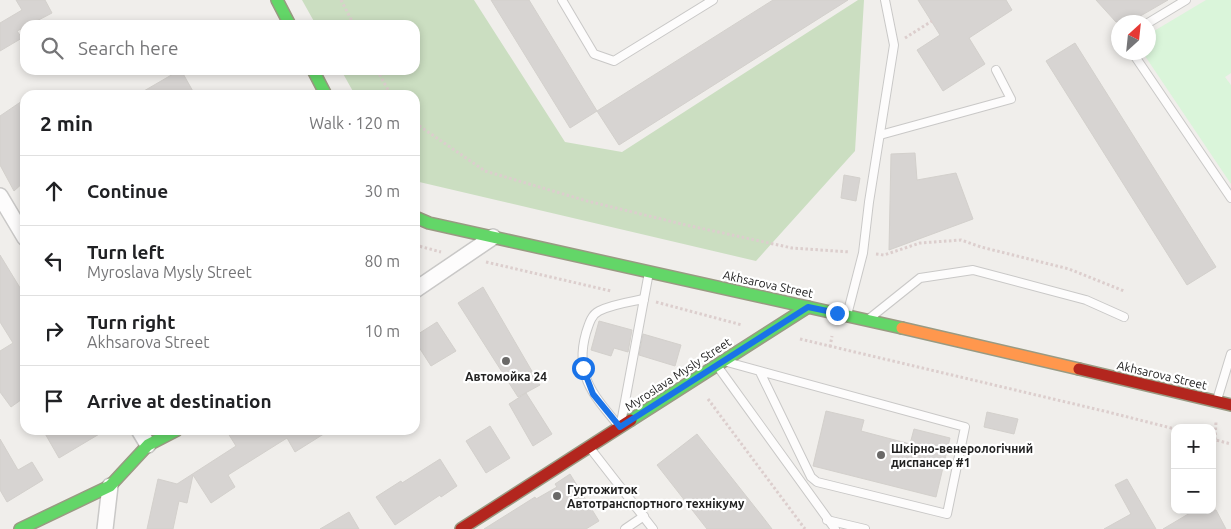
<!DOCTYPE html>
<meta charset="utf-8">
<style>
:root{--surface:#fff;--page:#f2f2f2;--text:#202124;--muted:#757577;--line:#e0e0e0}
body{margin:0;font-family:Ubuntu,sans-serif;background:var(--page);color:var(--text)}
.controls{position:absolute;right:15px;bottom:15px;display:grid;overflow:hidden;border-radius:10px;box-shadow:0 2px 8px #0003}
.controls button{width:45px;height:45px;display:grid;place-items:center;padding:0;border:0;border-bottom:1px solid var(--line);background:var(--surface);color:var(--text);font:25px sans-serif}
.compass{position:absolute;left:1111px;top:15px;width:45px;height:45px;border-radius:50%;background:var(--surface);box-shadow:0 2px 8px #0003;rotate:27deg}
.stop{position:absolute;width:15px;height:15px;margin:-11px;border:4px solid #1a73e8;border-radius:50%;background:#fff}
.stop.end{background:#1a73e8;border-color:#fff;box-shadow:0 1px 5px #0008}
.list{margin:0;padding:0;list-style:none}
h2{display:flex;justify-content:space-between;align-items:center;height:65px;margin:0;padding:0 20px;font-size:21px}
h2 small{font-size:16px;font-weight:400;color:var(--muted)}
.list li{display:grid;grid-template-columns:32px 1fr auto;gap:15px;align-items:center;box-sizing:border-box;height:70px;padding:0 20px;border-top:1px solid var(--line)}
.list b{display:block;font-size:19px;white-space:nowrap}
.list p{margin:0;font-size:16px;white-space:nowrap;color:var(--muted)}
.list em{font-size:16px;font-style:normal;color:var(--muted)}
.icon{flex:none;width:28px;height:28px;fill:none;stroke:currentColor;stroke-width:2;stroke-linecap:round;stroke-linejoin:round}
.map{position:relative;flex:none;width:1231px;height:529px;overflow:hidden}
.search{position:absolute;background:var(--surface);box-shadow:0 2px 8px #0003;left:20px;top:20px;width:400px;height:55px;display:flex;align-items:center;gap:12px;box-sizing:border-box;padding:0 18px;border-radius:15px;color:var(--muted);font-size:19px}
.panel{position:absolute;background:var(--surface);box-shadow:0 2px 8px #0003;left:20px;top:90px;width:400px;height:345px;border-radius:15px}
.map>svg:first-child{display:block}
.forest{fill:#cbdec1}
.park{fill:#daf5da}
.building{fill:#d7d4d2;stroke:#d3d0cc}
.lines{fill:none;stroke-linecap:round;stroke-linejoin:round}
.lane-casing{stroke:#c9c8c7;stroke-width:10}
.street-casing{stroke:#c9c8c7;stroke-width:18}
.fast-casing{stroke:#999a82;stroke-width:14}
.slow-casing{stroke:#999a82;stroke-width:14}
.jam-casing{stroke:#999a82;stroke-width:14}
.path{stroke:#dccecd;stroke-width:3;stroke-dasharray:2.5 2.5;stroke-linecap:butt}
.lane{stroke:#fdfcfc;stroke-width:8}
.street{stroke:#fdfcfc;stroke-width:15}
.fast{stroke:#63d668;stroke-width:11}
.slow{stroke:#ff974d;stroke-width:11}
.jam{stroke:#b3261e;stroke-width:11}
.route{stroke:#1a73e8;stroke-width:6}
.poi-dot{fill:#6a6968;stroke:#fff;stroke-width:2}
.labels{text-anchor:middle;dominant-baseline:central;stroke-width:4.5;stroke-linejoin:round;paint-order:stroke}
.street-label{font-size:12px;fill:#222;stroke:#fff}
.poi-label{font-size:12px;font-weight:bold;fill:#222;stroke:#fff;text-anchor:start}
</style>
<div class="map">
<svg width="1231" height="529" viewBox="0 0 1231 529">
<rect width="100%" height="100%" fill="#f0eeeb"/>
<path class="forest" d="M302,0H474L565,142L622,152L858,0H864L855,151L756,261L415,181V95H355L341,70H415V25H316Z"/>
<path class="park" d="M1206,0H1231V73L1225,77L1231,85V184L1143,53L1148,52L1149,34Z"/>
<g class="building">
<path d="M16,0H45L52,13L29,25H25V27L17,31L22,38L0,51V23L22,10Z"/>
<path d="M491,0H529L597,111L570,128Z"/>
<path d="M773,0H848L619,145L597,111Z"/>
<path d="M918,0H1006L1012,10L969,38L985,64L943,91L917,50L940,35Z"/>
<path d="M1096,0H1168L1130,22H1116Z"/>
<path d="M1075,43L1216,267L1187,285L1046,61Z"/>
<path d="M181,70L195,95H137L180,70Z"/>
<path d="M25,99V181L14,191L0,165V116Z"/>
<path d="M915,153L917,180L956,173L973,219L889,250L891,154Z"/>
<path d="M844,175L860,178L856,201L841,198Z"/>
<path d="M0,255L25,296V397L11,407L0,392V351L13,343L0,322Z"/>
<path d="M483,287L540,385L518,397L458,303Z"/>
<path d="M599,321L632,330L628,352L614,348L611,356L591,350Z"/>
<path d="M437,322L456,351L431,366L415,341V336Z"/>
<path d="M643,334L681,345L675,366L639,355Z"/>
<path d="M526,393L552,434L533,446L509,404Z"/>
<path d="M826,411L864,420L861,431L910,444L914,429L950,438L936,497L813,466Z"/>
<path d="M987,412L1018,419L1014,434L984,427Z"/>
<path d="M490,426L510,458L486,473L466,441Z"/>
<path d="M43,430H106L59,458Z"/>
<path d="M226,430H330L295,452L287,438L228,475L235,487L211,503L193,475L187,503L179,501L173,529H147L158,479L177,484L236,446Z"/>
<path d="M697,434L762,516L772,529H707L657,465Z"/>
<path d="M0,439L18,470L32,462L43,480L7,502L0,490Z"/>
<path d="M440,459L457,486L441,497L440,495L395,525L376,497L401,481L402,483Z"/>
<path d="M570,474L599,521L586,529H484L535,497L536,499L557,487L555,484Z"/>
<path d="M1127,479L1156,529H1104L1131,514L1115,485Z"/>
<path d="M1195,510H1216L1226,529H1163Z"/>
<path d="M349,512L359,529H320Z"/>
</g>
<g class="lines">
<g class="lane-casing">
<g id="lane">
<path d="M562,0L594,54L614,61L713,0"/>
<path d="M1148,23L1186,0"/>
<path d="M1132,52L1231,198"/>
<path d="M880,135L1011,99L996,70"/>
<path d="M847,315L863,253L869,202L894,45L885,0"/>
<path d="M870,318L920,278L973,270L1086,300L1124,317"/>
<path d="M727,362L965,427L947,514L817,482L811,477L760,372"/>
<path d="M718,367L835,529"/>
<path d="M1217,400L1231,354"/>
<path d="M621,423L649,272"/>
<path d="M619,426C594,396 574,375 586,333C589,324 591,315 599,311C613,304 630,302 644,299"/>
<path d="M590,448L653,529"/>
<path d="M827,520L865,529"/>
<path d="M625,529L644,516"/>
</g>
</g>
<g class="street-casing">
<g id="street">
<path d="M0,196L25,238"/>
<path d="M415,290L493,237"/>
<path d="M139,430L148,445"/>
<path d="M105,529L110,486"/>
</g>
</g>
<g class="fast-casing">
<g id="fast">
<path d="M277,0L290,25"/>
<path d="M313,70L326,95"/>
<path d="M415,217L429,223L902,328"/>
<path d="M631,420L808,307"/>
<path d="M20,529L110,486L148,445L177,430"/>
</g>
</g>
<g class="slow-casing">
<path id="slow" d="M902,328L1079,369"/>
</g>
<g class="jam-casing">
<g id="jam">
<path d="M1079,369L1231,405"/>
<path d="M461,529L631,420"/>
</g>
</g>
<g class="path">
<path d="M341,0L354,25"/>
<path d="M905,38L932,21"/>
<path d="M377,70L391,95"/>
<path d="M415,123L485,171L587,201L686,225L792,248L850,252"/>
<path d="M415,245L441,252"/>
<path d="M876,254L884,255L920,243L961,240L981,247L1069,269L1124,291"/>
<path d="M486,262L611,291"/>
<path d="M656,302L742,325"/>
<path d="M800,339L1108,412L1175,429"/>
<path d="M830,347L832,336"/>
<path d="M708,399L805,529"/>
<path d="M1212,439L1231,444"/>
<path d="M1215,440L1216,422"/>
</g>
<use href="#lane" class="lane"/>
<use href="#street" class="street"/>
<use href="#fast" class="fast"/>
<use href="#slow" class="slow"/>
<use href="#jam" class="jam"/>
</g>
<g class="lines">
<path class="route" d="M583,368L593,394L620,427L808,307L837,313"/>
</g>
<g class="poi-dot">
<circle cx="506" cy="361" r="5"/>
<circle cx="881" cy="455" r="5"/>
<circle cx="557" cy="496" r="5"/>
</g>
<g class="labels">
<g class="street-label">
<text transform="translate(768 284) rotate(12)">Akhsarova Street</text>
<text transform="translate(678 374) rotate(-33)">Myroslava Mysly Street</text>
<text transform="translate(1162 375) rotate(13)">Akhsarova Street</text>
</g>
<g class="poi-label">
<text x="506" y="376" text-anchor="middle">Автомойка 24</text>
<text x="891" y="448">Шкірно-венерологічний<tspan x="891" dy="14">диспансер #1</tspan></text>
<text x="567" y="489">Гуртожиток<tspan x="567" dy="14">Автотранспортного технікуму</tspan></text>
</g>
</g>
</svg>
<div class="controls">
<button>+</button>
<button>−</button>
</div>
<svg class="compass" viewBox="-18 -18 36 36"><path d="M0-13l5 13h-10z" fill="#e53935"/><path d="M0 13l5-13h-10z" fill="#757577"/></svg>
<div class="stop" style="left:583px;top:368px"></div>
<div class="stop end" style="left:837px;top:313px"></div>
<div class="search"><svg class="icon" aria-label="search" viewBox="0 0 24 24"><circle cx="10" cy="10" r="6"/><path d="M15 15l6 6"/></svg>Search here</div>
<section class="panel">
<h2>2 min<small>Walk · 120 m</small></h2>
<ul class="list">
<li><svg class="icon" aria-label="ahead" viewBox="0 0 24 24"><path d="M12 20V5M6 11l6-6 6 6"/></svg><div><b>Continue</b></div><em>30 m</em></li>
<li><svg class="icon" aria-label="left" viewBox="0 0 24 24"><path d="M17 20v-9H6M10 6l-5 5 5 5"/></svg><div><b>Turn left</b><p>Myroslava Mysly Street</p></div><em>80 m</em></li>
<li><svg class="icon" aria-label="right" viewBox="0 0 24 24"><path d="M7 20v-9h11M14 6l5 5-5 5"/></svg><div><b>Turn right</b><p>Akhsarova Street</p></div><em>10 m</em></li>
<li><svg class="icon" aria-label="arrive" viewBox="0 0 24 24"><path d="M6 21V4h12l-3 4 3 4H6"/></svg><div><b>Arrive at destination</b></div></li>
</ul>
</section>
</div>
